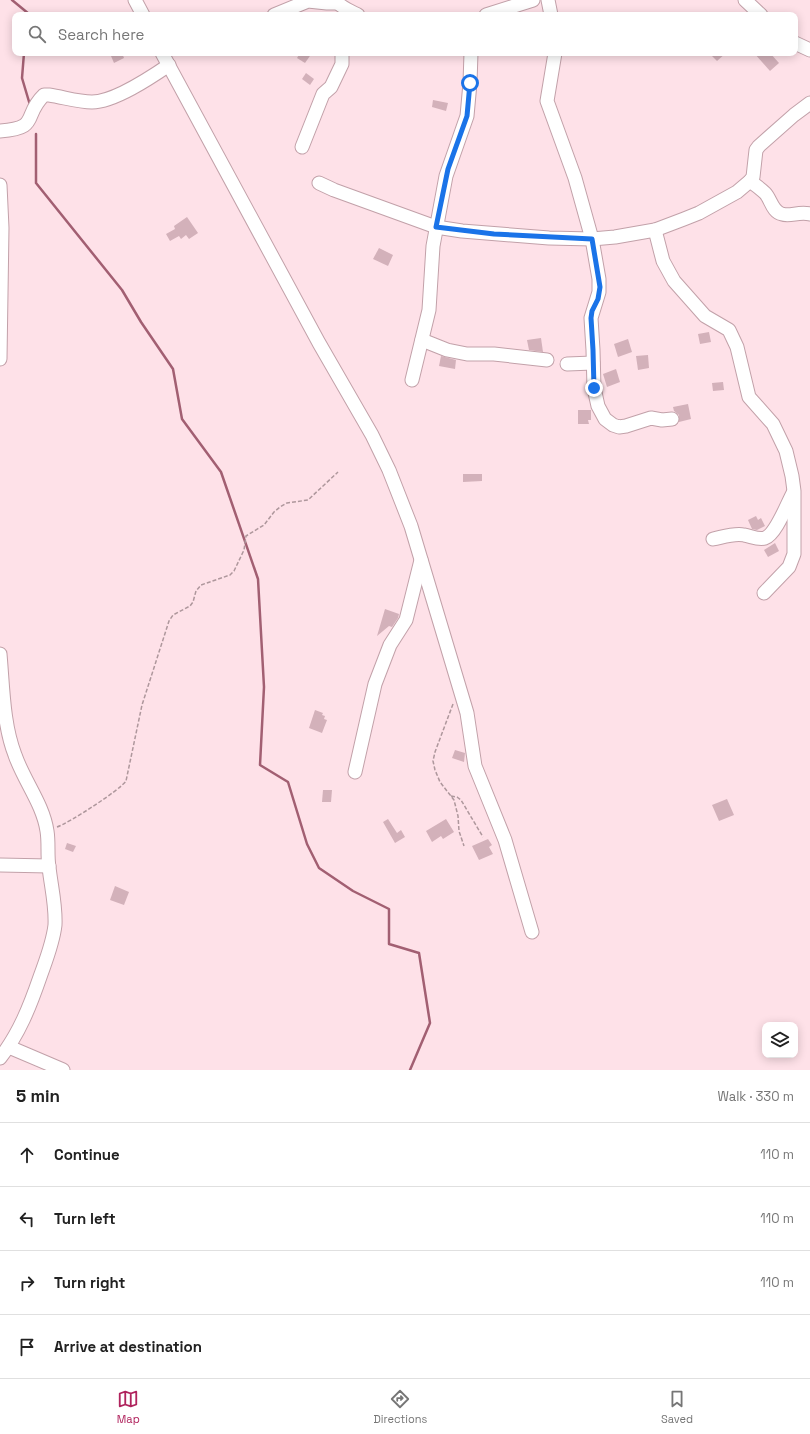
<!DOCTYPE html>
<meta charset="utf-8">
<style>
:root{--surface:#fff;--page:#f6f6f6;--text:#222;--muted:#767676;--line:#e0e0e0;--accent:#b0235d}
body{margin:0;font-family:"Space Grotesk",sans-serif;background:var(--page);color:var(--text)}
.controls{position:absolute;right:12px;bottom:12px;display:grid;overflow:hidden;border-radius:8px;box-shadow:0 2px 10px #0003}
.controls button{width:36px;height:36px;display:grid;place-items:center;padding:0;border:0;border-bottom:1px solid var(--line);background:var(--surface);color:var(--text);font:20px sans-serif}
.stop{position:absolute;width:12px;height:12px;margin:-9px;border:3px solid #1a73e8;border-radius:50%;background:#fff}
.stop.end{background:#1a73e8;border-color:#fff;box-shadow:0 1px 4px #0008}
.list{margin:0;padding:0;list-style:none}
h2{display:flex;justify-content:space-between;align-items:center;height:52px;margin:0;padding:0 16px;font-size:17px}
h2 small{font-size:13px;font-weight:400;color:var(--muted)}
.list li{display:grid;grid-template-columns:26px 1fr auto;gap:12px;align-items:center;box-sizing:border-box;height:64px;padding:0 16px;border-top:1px solid var(--line)}
.list b{display:block;font-size:15px;white-space:nowrap}
.list em{font-size:13px;font-style:normal;color:var(--muted)}
.icon{flex:none;width:22px;height:22px;fill:none;stroke:currentColor;stroke-width:2;stroke-linecap:round;stroke-linejoin:round}
.map{position:relative;flex:none;width:810px;height:1070px;overflow:hidden}
.search{position:absolute;background:var(--surface);box-shadow:0 2px 10px #0003;left:12px;right:12px;top:12px;height:44px;display:flex;align-items:center;gap:10px;box-sizing:border-box;padding:0 14px;border-radius:8px;color:var(--muted);font-size:15px}
.sheet{height:308px;background:var(--surface)}
nav{display:flex;justify-content:space-around;align-items:center;box-sizing:border-box;height:56px;border-top:1px solid var(--line);background:var(--surface);font-size:11px;color:var(--muted)}
nav a{display:grid;justify-items:center;gap:2px}
nav .on{color:var(--accent)}
.map>svg:first-child{display:block}
.lines{fill:none;stroke-linecap:round;stroke-linejoin:round}
.stream{stroke:#a25f72;stroke-width:2.5}
.building{fill:#d3b1ba}
.minor-casing{stroke:#c2a1a9;stroke-width:15}
.path{stroke:#ae979c;stroke-width:1.5;stroke-dasharray:4 2;stroke-linecap:butt}
.minor{stroke:#fff;stroke-width:13}
.route{stroke:#1a73e8;stroke-width:5}
</style>
<div class="map">
<svg width="810" height="1070" viewBox="0 0 810 1070">
<rect width="100%" height="100%" fill="#fee1e8"/>
<g class="lines">
<g class="stream">
<path d="M12,0L29,14L28,15"/>
<path d="M24,53L22,78L30,105"/>
<path d="M36,134V183L122,290L141,322L173,369L182,419L221,472L258,579L264,687L260,765L288,782L307,844L319,868L353,891L389,909V944L419,953L430,1023L410,1070"/>
</g>
</g>
<g class="building">
<path d="M118,53H122L124,58L114,63L111,56Z"/>
<path d="M300,53H312L305,63L297,58Z"/>
<path d="M709,53H726L717,61Z"/>
<path d="M754,53H770L779,63L770,71Z"/>
<path d="M306,73L314,79L310,85L302,79Z"/>
<path d="M433,100L448,103L446,111L432,107Z"/>
<path d="M187,217L198,233L189,239L186,235L181,239L179,236L170,241L166,234L175,229L174,226Z"/>
<path d="M379,248L393,255L388,266L373,259Z"/>
<path d="M709,332L711,342L700,344L698,334Z"/>
<path d="M541,338L543,352L529,350L527,340Z"/>
<path d="M628,339L632,352L618,357L614,344Z"/>
<path d="M648,355L649,368L638,370L636,356Z"/>
<path d="M441,356L456,360L455,369L439,366Z"/>
<path d="M616,369L620,382L607,387L603,374Z"/>
<path d="M723,382L724,390L713,391L712,383Z"/>
<path d="M688,404L691,419L679,422V415L674,411L673,407Z"/>
<path d="M578,410H591V420H588L589,424H578Z"/>
<path d="M463,474H482V481L463,482Z"/>
<path d="M756,516L758,520L761,518L765,526L757,530L752,529L748,520Z"/>
<path d="M775,543L779,551L768,557L764,550Z"/>
<path d="M385,609L399,614L398,618L392,627L389,626L377,636Z"/>
<path d="M315,710L323,713L322,715L325,716L324,719L327,720L322,733L309,728Z"/>
<path d="M455,750L465,753L464,762L452,758Z"/>
<path d="M323,790H332L331,802H322Z"/>
<path d="M727,799L734,815L719,821L712,805Z"/>
<path d="M388,819L397,833L401,830L405,837L395,843L383,822Z"/>
<path d="M446,819L454,832L443,839L441,836L432,842L426,831Z"/>
<path d="M488,839L492,845L489,847L493,854L479,860L472,846Z"/>
<path d="M67,843L76,846L73,852L65,849Z"/>
<path d="M115,886L129,892L124,905L110,900Z"/>
</g>
<g class="lines">
<g class="minor-casing">
<g id="minor">
<path d="M135,0L143,15"/>
<path d="M335,0C340,7 350,11 358,15"/>
<path d="M548,0L551,15"/>
<path d="M745,0L761,15"/>
<path d="M274,15L308,1L327,3H337"/>
<path d="M486,15L533,0"/>
<path d="M795,43L810,50"/>
<path d="M162,53L319,343L372,435L389,470L411,526L467,713L475,766L505,840L532,932"/>
<path d="M555,53L547,101L575,178L592,239L599,279V292L591,318L593,350L594,388L598,406L605,419L613,425L619,427L626,426L651,418L662,420L672,419"/>
<path d="M0,131C41,128 22,116 44,95H49C63,97 78,102 92,102C114,102 150,78 169,65"/>
<path d="M302,147L323,94L331,87L342,64V53"/>
<path d="M750,181C755,185 760,188 765,193C771,199 772,212 782,214C790,217 799,211 810,214"/>
<path d="M319,183L334,190L436,227L462,231L549,238L592,239L615,237L655,230L684,219L699,213L737,192L750,181L753,177L756,150L759,146L794,115L810,103"/>
<path d="M0,185L2,228L0,359"/>
<path d="M655,230L663,261L674,281L705,316L729,330L737,347L749,397L773,424L786,451L792,476L794,491V554L789,567L764,593"/>
<path d="M422,340L447,350L467,354H494L547,360"/>
<path d="M567,364L593,363"/>
<path d="M412,380L429,310L433,246L446,176L467,116L470,83L471,53"/>
<path d="M713,539C723,537 734,533 744,535C751,536 758,540 765,538C776,534 787,504 793,493"/>
<path d="M0,654C3,687 3,724 15,755C24,781 43,804 47,831C49,843 47,855 49,867C51,886 56,905 55,925C53,943 46,960 40,977C30,1006 19,1034 0,1058"/>
<path d="M355,772L375,684L390,645L406,620L421,560"/>
<path d="M0,865L49,866"/>
<path d="M9,1047L63,1070"/>
</g>
</g>
<g class="path">
<path d="M453,704L435,752L433,761L435,770L440,782L454,800L458,816L459,831L464,846"/>
<path d="M451,796L457,797L461,800L483,837"/>
<path d="M57,827C69,823 120,790 126,781L142,705L169,621L173,615L190,606L193,602L196,591L201,585L230,575L234,571L244,550L246,536L264,525L274,512L280,507L287,503L308,500L338,472"/>
</g>
<use href="#minor" class="minor"/>
</g>
<g class="lines">
<path class="route" d="M470,83L467,116L448,169L436,227L494,234L592,239L600,287L598,299L592,311L591,318L593,350L594,388"/>
</g>
</svg>
<div class="controls">
<button><svg class="icon" aria-label="layers" viewBox="0 0 24 24"><path d="M12 4l9 5-9 5-9-5zM3 14l9 5 9-5"/></svg></button>
</div>
<div class="stop" style="left:470px;top:83px"></div>
<div class="stop end" style="left:594px;top:388px"></div>
<div class="search"><svg class="icon" aria-label="search" viewBox="0 0 24 24"><circle cx="10" cy="10" r="6"/><path d="M15 15l6 6"/></svg>Search here</div>
</div>
<section class="sheet">
<h2>5 min<small>Walk · 330 m</small></h2>
<ul class="list">
<li><svg class="icon" aria-label="ahead" viewBox="0 0 24 24"><path d="M12 20V5M6 11l6-6 6 6"/></svg><div><b>Continue</b></div><em>110 m</em></li>
<li><svg class="icon" aria-label="left" viewBox="0 0 24 24"><path d="M17 20v-9H6M10 6l-5 5 5 5"/></svg><div><b>Turn left</b></div><em>110 m</em></li>
<li><svg class="icon" aria-label="right" viewBox="0 0 24 24"><path d="M7 20v-9h11M14 6l5 5-5 5"/></svg><div><b>Turn right</b></div><em>110 m</em></li>
<li><svg class="icon" aria-label="arrive" viewBox="0 0 24 24"><path d="M6 21V4h12l-3 4 3 4H6"/></svg><div><b>Arrive at destination</b></div></li>
</ul>
</section>
<nav>
<a class="on"><svg class="icon" aria-label="map" viewBox="0 0 24 24"><path d="M3 6l6-2 6 2 6-2v14l-6 2-6-2-6 2zM9 4v14M15 6v14"/></svg>Map</a>
<a><svg class="icon" aria-label="directions" viewBox="0 0 24 24"><path d="M12 3l9 9-9 9-9-9zM9 14v-3h6M13 9l2 2-2 2"/></svg>Directions</a>
<a><svg class="icon" aria-label="saved" viewBox="0 0 24 24"><path d="M7 4h10v16l-5-4-5 4z"/></svg>Saved</a>
</nav>
